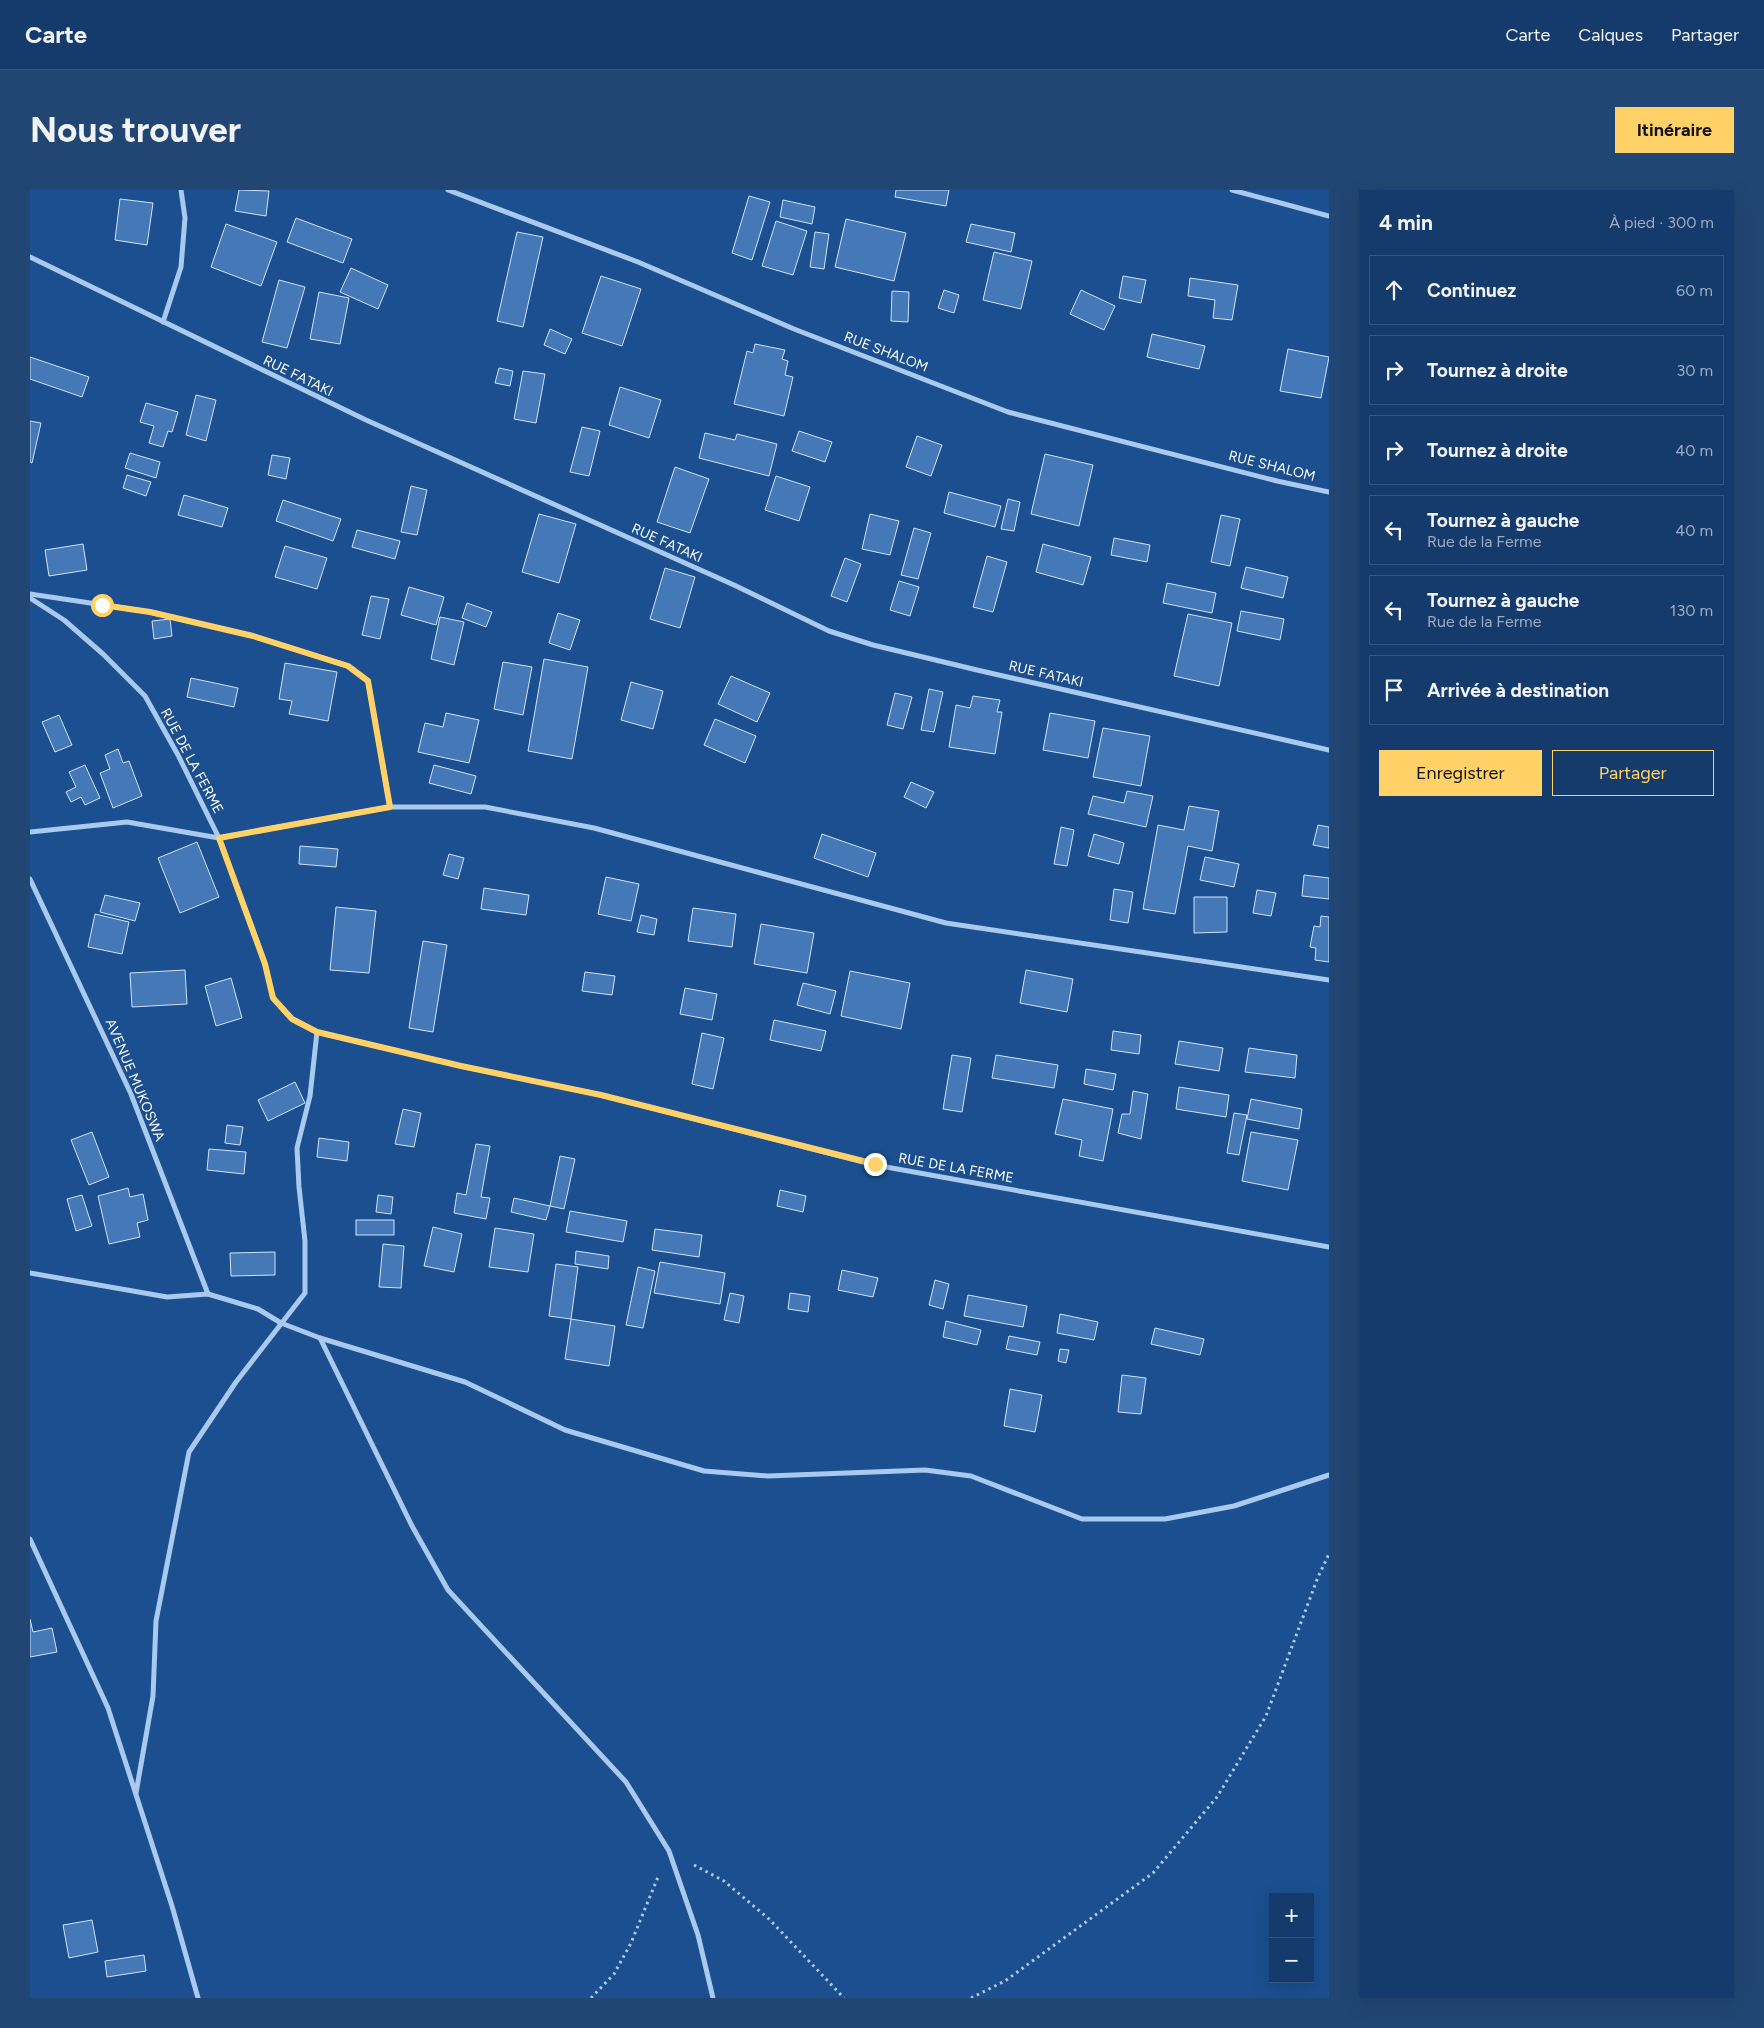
<!DOCTYPE html>
<html lang="fr">
<meta charset="utf-8">
<style>
:root{--surface:#143b6b;--page:#214673;--text:#f1f3f6;--muted:#9dadc1;--line:#33557e;--accent:#ffd166}
body{margin:0;font-family:Figtree,sans-serif;background:var(--page);color:var(--text)}
.controls{position:absolute;right:15px;bottom:15px;display:grid;overflow:hidden;border-radius:0px;box-shadow:0 5px 20px #0002}
.controls button{width:45px;height:45px;display:grid;place-items:center;padding:0;border:0;border-bottom:1px solid var(--line);background:var(--surface);color:var(--text);font:25px sans-serif}
.stop{position:absolute;width:15px;height:15px;margin:-11px;border:4px solid #ffd166;border-radius:50%;background:#fff}
.stop.end{background:#ffd166;border-color:#fff;box-shadow:0 1px 5px #0008}
.list{margin:0;padding:0;list-style:none}
h2{display:flex;justify-content:space-between;align-items:center;height:65px;margin:0;padding:0 20px;font-size:21px}
h2 small{font-size:16px;font-weight:400;color:var(--muted)}
.list li{display:grid;grid-template-columns:32px 1fr auto;gap:15px;align-items:center;box-sizing:border-box;height:70px;margin:0 10px 10px;padding:0 10px;border:1px solid var(--line);border-radius:0px}
.list b{display:block;font-size:19px;white-space:nowrap}
.list p{margin:0;font-size:16px;white-space:nowrap;color:var(--muted)}
.list em{font-size:16px;font-style:normal;color:var(--muted)}
.actions{display:flex;gap:10px;padding:15px 20px}
.actions a{flex:1;padding:11px 0;border:1px solid var(--accent);border-radius:0px;text-align:center;font-size:18px;color:var(--accent)}
.actions .main{background:var(--accent);color:#111}
.icon{flex:none;width:28px;height:28px;fill:none;stroke:currentColor;stroke-width:2;stroke-linecap:round;stroke-linejoin:round}
.map{position:relative;flex:none;width:1299px;height:1808px;overflow:hidden;border-radius:0px}
header{display:flex;align-items:center;gap:30px;box-sizing:border-box;height:70px;padding:0 25px;background:var(--surface);border-bottom:1px solid var(--line)}
header strong{font-size:24px}
nav{display:flex;gap:28px;margin-inline-start:auto;font-size:18px}
.intro{display:flex;align-items:center;justify-content:space-between;box-sizing:border-box;height:120px;padding:0 30px}
h1{margin:0;font-size:35px}
.button{padding:12px 22px;border-radius:0px;background:var(--accent);color:#111;font-size:18px;font-weight:700}
main{display:flex;gap:30px;padding:0 30px}
aside{flex:1;background:var(--surface);border-radius:0px;box-shadow:0 5px 20px #0002}
.map>svg:first-child{display:block}
.building{fill:#4478b7;stroke:#cfe3fa}
.lines{fill:none;stroke-linecap:round;stroke-linejoin:round}
.path{stroke:#a9c9ee;stroke-width:3;stroke-dasharray:2.5 4;stroke-linecap:butt}
.street{stroke:#a9c9ee;stroke-width:5}
.route{stroke:#ffd166;stroke-width:6}
.labels{text-anchor:middle;dominant-baseline:central;stroke-width:4;stroke-linejoin:round;paint-order:stroke}
.street-label{font-size:14px;fill:#fff;stroke:#1b4f8f}
</style>
<header>
<strong>Carte</strong>
<nav><a>Carte</a><a>Calques</a><a>Partager</a></nav>
</header>
<div class="intro"><h1>Nous trouver</h1><a class="button">Itinéraire</a></div>
<main>
<div class="map">
<svg width="1299" height="1808" viewBox="0 0 1299 1808">
<rect width="100%" height="100%" fill="#1b4f8f"/>
<g class="building">
<path d="M209,0L239,1L236,26L205,21Z"/>
<path d="M866,0H919L916,16L865,7Z"/>
<path d="M719,6L740,12L722,70L702,63Z"/>
<path d="M90,9L123,13L117,55L85,50Z"/>
<path d="M753,10L785,17L782,34L750,27Z"/>
<path d="M266,28L322,49L313,73L257,52Z"/>
<path d="M816,29L876,43L864,91L805,77Z"/>
<path d="M746,31L777,41L763,85L732,76Z"/>
<path d="M196,34L247,52L231,96L181,77Z"/>
<path d="M941,34L985,43L981,62L936,52Z"/>
<path d="M487,42L513,47L493,137L467,131Z"/>
<path d="M785,42L799,44L794,79L780,77Z"/>
<path d="M964,62L1002,71L991,119L953,110Z"/>
<path d="M321,78L358,95L348,119L310,102Z"/>
<path d="M571,86L611,99L592,156L552,143Z"/>
<path d="M1093,86L1116,90L1111,113L1089,108Z"/>
<path d="M1160,88L1208,95L1202,130L1183,128L1185,110L1158,106Z"/>
<path d="M249,90L275,97L257,158L232,152Z"/>
<path d="M914,100L929,105L924,123L908,118Z"/>
<path d="M1051,100L1085,116L1074,140L1040,124Z"/>
<path d="M862,101L879,102L878,132L861,131Z"/>
<path d="M289,102L319,108L310,154L280,149Z"/>
<path d="M520,139L542,149L535,164L514,155Z"/>
<path d="M1122,144L1175,156L1169,179L1117,167Z"/>
<path d="M725,154L755,160L752,169L758,171L755,185L763,187L754,226L704,214L717,161L723,163Z"/>
<path d="M1258,159L1299,167L1291,208L1250,201Z"/>
<path d="M0,167L59,187L52,207L0,189Z"/>
<path d="M469,178L483,181L480,196L465,193Z"/>
<path d="M493,181L515,184L506,233L484,229Z"/>
<path d="M590,197L631,210L619,248L579,235Z"/>
<path d="M166,205L186,210L176,251L156,245Z"/>
<path d="M116,213L148,222L142,242L138,241L133,257L119,253L124,236L110,232Z"/>
<path d="M0,231L11,233L2,273L0,272Z"/>
<path d="M552,237L570,241L559,286L540,282Z"/>
<path d="M769,241L802,252L795,272L762,261Z"/>
<path d="M675,243L705,250L707,244L747,254L739,286L669,268Z"/>
<path d="M887,246L912,255L901,286L876,277Z"/>
<path d="M100,263L130,272L126,288L95,278Z"/>
<path d="M1015,264L1063,275L1049,336L1001,324Z"/>
<path d="M242,265L260,268L256,289L238,285Z"/>
<path d="M645,277L679,289L660,343L627,332Z"/>
<path d="M97,285L121,292L116,306L93,298Z"/>
<path d="M746,286L780,297L769,331L735,320Z"/>
<path d="M381,296L397,300L387,345L371,342Z"/>
<path d="M919,302L971,316L965,337L914,323Z"/>
<path d="M154,305L198,318L192,337L148,325Z"/>
<path d="M978,309L990,312L984,341L971,339Z"/>
<path d="M253,310L311,329L303,351L246,331Z"/>
<path d="M509,324L546,334L529,393L492,382Z"/>
<path d="M840,324L869,331L860,365L832,359Z"/>
<path d="M1191,325L1210,329L1200,376L1181,372Z"/>
<path d="M884,338L901,343L888,389L871,385Z"/>
<path d="M327,340L370,351L365,369L322,357Z"/>
<path d="M1084,348L1120,355L1117,372L1081,365Z"/>
<path d="M53,354L57,380L19,386L15,360Z"/>
<path d="M1013,354L1061,367L1053,395L1006,382Z"/>
<path d="M255,356L297,368L287,399L245,387Z"/>
<path d="M957,366L977,372L963,422L943,417Z"/>
<path d="M815,368L831,374L817,412L801,406Z"/>
<path d="M1216,377L1258,387L1253,408L1211,398Z"/>
<path d="M635,378L665,387L650,438L620,429Z"/>
<path d="M869,391L889,397L880,426L860,420Z"/>
<path d="M1137,393L1186,403L1182,423L1133,413Z"/>
<path d="M379,397L414,407L406,435L371,425Z"/>
<path d="M341,406L359,409L350,449L332,445Z"/>
<path d="M437,413L462,422L456,437L432,428Z"/>
<path d="M1211,421L1254,429L1250,450L1207,441Z"/>
<path d="M528,423L550,430L540,460L519,453Z"/>
<path d="M1158,424L1202,433L1189,496L1144,486Z"/>
<path d="M410,427L434,432L424,475L401,469Z"/>
<path d="M140,429L142,446L124,449L122,431Z"/>
<path d="M514,469L558,477L542,569L498,561Z"/>
<path d="M473,472L502,477L493,525L464,519Z"/>
<path d="M255,473L307,482L298,531L259,524L262,511L249,509Z"/>
<path d="M701,486L740,503L727,532L688,514Z"/>
<path d="M161,488L208,498L204,517L157,507Z"/>
<path d="M601,492L633,501L623,539L591,530Z"/>
<path d="M899,499L913,502L904,542L891,540Z"/>
<path d="M865,503L882,507L873,539L857,535Z"/>
<path d="M943,506L970,510L967,522H972L965,564L919,557L926,515L940,518Z"/>
<path d="M416,523L449,530L439,573L388,562L395,533L413,537Z"/>
<path d="M1020,523L1065,531L1058,568L1013,560Z"/>
<path d="M29,525L42,555L25,562L12,532Z"/>
<path d="M685,529L726,546L715,573L674,555Z"/>
<path d="M1073,538L1120,546L1111,596L1063,587Z"/>
<path d="M88,559L93,573L99,571L112,606L83,618L70,583L80,579L75,565Z"/>
<path d="M55,575L70,608L55,615L51,607L41,612L36,602L46,597L39,582Z"/>
<path d="M404,575L446,586L441,604L399,593Z"/>
<path d="M881,592L904,602L896,618L874,607Z"/>
<path d="M1097,601L1123,606L1116,637L1058,624L1063,606L1094,613Z"/>
<path d="M1159,616L1189,621L1182,661L1158,656L1145,724L1113,719L1128,635L1154,640Z"/>
<path d="M1288,635L1299,637V658L1283,655Z"/>
<path d="M1031,637L1044,640L1037,676L1024,674Z"/>
<path d="M792,644L846,663L838,687L784,668Z"/>
<path d="M1064,644L1094,653L1089,674L1058,666Z"/>
<path d="M167,652L189,707L150,723L128,668Z"/>
<path d="M270,656L308,659L306,677L269,674Z"/>
<path d="M419,664L434,668L428,689L413,685Z"/>
<path d="M1175,667L1209,674L1204,697L1170,690Z"/>
<path d="M1274,685L1299,688V709L1272,706Z"/>
<path d="M576,687L609,694L601,731L568,724Z"/>
<path d="M454,698L499,705L496,725L451,719Z"/>
<path d="M1084,699L1103,702L1098,733L1080,730Z"/>
<path d="M1227,700L1246,703L1241,726L1223,723Z"/>
<path d="M75,705L110,713L105,731L70,722Z"/>
<path d="M1164,707H1197V742L1164,743Z"/>
<path d="M306,717L346,721L339,783L300,780Z"/>
<path d="M663,718L706,724L702,757L658,751Z"/>
<path d="M65,724L99,732L92,764L58,757Z"/>
<path d="M611,725L627,729L624,745L607,742Z"/>
<path d="M1291,726L1299,727V772L1285,770L1286,758L1280,757L1284,736L1290,737Z"/>
<path d="M731,734L784,743L777,783L724,774Z"/>
<path d="M393,751L417,755L403,842L379,838Z"/>
<path d="M155,780L157,814L102,817L100,783Z"/>
<path d="M996,780L1043,789L1037,822L990,813Z"/>
<path d="M820,781L880,793L871,839L811,826Z"/>
<path d="M555,782L585,786L582,805L552,801Z"/>
<path d="M201,788L212,828L186,836L175,796Z"/>
<path d="M773,793L806,801L800,824L767,815Z"/>
<path d="M655,798L687,804L682,830L650,824Z"/>
<path d="M744,830L796,841L791,861L740,850Z"/>
<path d="M1083,841L1111,845L1109,864L1081,860Z"/>
<path d="M672,843L694,848L683,899L662,894Z"/>
<path d="M1149,851L1193,858L1189,881L1145,874Z"/>
<path d="M1219,858L1267,865L1265,888L1215,882Z"/>
<path d="M922,865L941,868L932,922L913,919Z"/>
<path d="M966,865L1028,875L1024,898L962,888Z"/>
<path d="M1056,879L1086,884L1083,900L1054,894Z"/>
<path d="M265,892L275,913L238,931L228,910Z"/>
<path d="M1149,897L1199,905L1196,927L1146,919Z"/>
<path d="M1103,901L1118,904L1111,949L1088,943L1092,924H1100Z"/>
<path d="M1033,909L1083,919L1073,971L1049,966L1052,950L1025,944Z"/>
<path d="M1221,909L1272,919L1269,939L1217,929Z"/>
<path d="M373,919L391,923L384,957L365,954Z"/>
<path d="M1204,923L1217,925L1209,965L1197,963Z"/>
<path d="M197,935L213,937L210,955L195,953Z"/>
<path d="M62,942L79,987L59,995L41,950Z"/>
<path d="M1221,942L1268,950L1258,1000L1212,991Z"/>
<path d="M289,948L319,952L317,971L287,967Z"/>
<path d="M446,954L460,956L451,1007L460,1008L456,1029L424,1023L427,1003L436,1005Z"/>
<path d="M179,959L216,962L214,984L177,980Z"/>
<path d="M530,966L545,969L534,1019L520,1016Z"/>
<path d="M98,998L100,1007L113,1004L118,1030L107,1033L110,1047L79,1054L68,1006Z"/>
<path d="M750,1000L776,1006L773,1022L747,1016Z"/>
<path d="M52,1005L62,1036L46,1041L37,1009Z"/>
<path d="M348,1005L363,1007L361,1024L346,1022Z"/>
<path d="M484,1008L520,1016L516,1030L481,1022Z"/>
<path d="M540,1021L597,1031L593,1052L536,1042Z"/>
<rect x="326" y="1030" width="38" height="15"/>
<path d="M403,1037L432,1044L424,1082L394,1076Z"/>
<path d="M465,1038L504,1044L498,1082L459,1077Z"/>
<path d="M625,1039L672,1045L669,1067L622,1060Z"/>
<path d="M353,1054L374,1056L371,1098L349,1097Z"/>
<path d="M546,1061L579,1066L578,1079L545,1074Z"/>
<path d="M245,1062V1085L201,1086L200,1063Z"/>
<path d="M630,1072L695,1083L690,1114L624,1103Z"/>
<path d="M526,1074L548,1077L541,1129L519,1126Z"/>
<path d="M608,1077L625,1081L613,1138L596,1135Z"/>
<path d="M812,1080L848,1088L843,1107L808,1100Z"/>
<path d="M905,1090L919,1094L913,1119L899,1115Z"/>
<path d="M700,1103L714,1106L709,1133L694,1130Z"/>
<path d="M760,1103L780,1106L778,1122L758,1119Z"/>
<path d="M938,1105L997,1116L993,1137L934,1126Z"/>
<path d="M1030,1124L1068,1132L1064,1150L1027,1143Z"/>
<path d="M541,1129L585,1136L579,1176L535,1169Z"/>
<path d="M916,1131L951,1140L947,1155L913,1147Z"/>
<path d="M1125,1138L1174,1149L1170,1165L1121,1154Z"/>
<path d="M979,1146L1010,1152L1007,1165L976,1159Z"/>
<path d="M1030,1159L1039,1160L1036,1173L1028,1171Z"/>
<path d="M1092,1185L1116,1188L1111,1224L1088,1222Z"/>
<path d="M980,1199L1012,1205L1005,1242L974,1236Z"/>
<path d="M0,1429L3,1442L22,1438L27,1462L0,1467Z"/>
<path d="M62,1730L68,1762L39,1768L33,1735Z"/>
<path d="M114,1765L116,1781L77,1787L75,1771Z"/>
</g>
<g class="lines">
<g class="path">
<path d="M664,1675L694,1691L739,1729L814,1808"/>
<path d="M561,1808L584,1784L601,1753L628,1687"/>
<path d="M941,1808L975,1791L1123,1683L1187,1607L1236,1526L1288,1387L1299,1364"/>
</g>
<g class="street">
<path d="M418,0L608,72L764,139L978,222L1247,291L1299,302"/>
<path d="M1202,0L1299,26"/>
<path d="M0,67L336,230L704,395L799,441L843,455L947,480L1299,560"/>
<path d="M133,132L151,77L155,28L151,0"/>
<path d="M0,404L120,422L223,446L318,476L338,491L360,617"/>
<path d="M0,408L34,430L73,464L115,506L148,565L189,648L235,774L243,808L262,829L287,842L431,876L571,905L845,975L1299,1057"/>
<path d="M0,642L97,632L189,648L360,617H455L564,638L916,733L1299,790"/>
<path d="M0,689L101,904L178,1104"/>
<path d="M0,1083L137,1107L178,1104L228,1119L251,1133L290,1148L435,1192L535,1240L674,1281L738,1286L895,1280L941,1286L1052,1329H1135L1204,1316L1299,1285"/>
<path d="M290,1148L382,1336L418,1400L596,1592L639,1661L668,1745L683,1808"/>
<path d="M0,1349L78,1518L142,1716L168,1808"/>
<path d="M106,1603L123,1506L126,1431L159,1262L206,1192L275,1103V1051L269,997L267,958L280,906L287,842"/>
</g>
</g>
<g class="lines">
<path class="route" d="M72,415L120,422L223,446L318,476L338,491L360,617L189,648L235,774L243,808L262,829L287,842L431,876L571,905L845,974"/>
</g>
<g class="labels">
<g class="street-label">
<text transform="translate(856 162) rotate(21)">RUE SHALOM</text>
<text transform="translate(268 186) rotate(26)">RUE FATAKI</text>
<text transform="translate(1242 276) rotate(14)">RUE SHALOM</text>
<text transform="translate(637 353) rotate(24)">RUE FATAKI</text>
<text transform="translate(1016 484) rotate(13)">RUE FATAKI</text>
<text transform="translate(162 571) rotate(62)">RUE DE LA FERME</text>
<text transform="translate(105 890) rotate(67)">AVENUE MUKOSWA</text>
<text transform="translate(926 978) rotate(10)">RUE DE LA FERME</text>
</g>
</g>
</svg>
<div class="controls">
<button>+</button>
<button>−</button>
</div>
<div class="stop" style="left:72px;top:415px"></div>
<div class="stop end" style="left:845px;top:974px"></div>
</div>
<aside>
<h2>4 min<small>À pied · 300 m</small></h2>
<ul class="list">
<li><svg class="icon" aria-label="ahead" viewBox="0 0 24 24"><path d="M12 20V5M6 11l6-6 6 6"/></svg><div><b>Continuez</b></div><em>60 m</em></li>
<li><svg class="icon" aria-label="right" viewBox="0 0 24 24"><path d="M7 20v-9h11M14 6l5 5-5 5"/></svg><div><b>Tournez à droite</b></div><em>30 m</em></li>
<li><svg class="icon" aria-label="right" viewBox="0 0 24 24"><path d="M7 20v-9h11M14 6l5 5-5 5"/></svg><div><b>Tournez à droite</b></div><em>40 m</em></li>
<li><svg class="icon" aria-label="left" viewBox="0 0 24 24"><path d="M17 20v-9H6M10 6l-5 5 5 5"/></svg><div><b>Tournez à gauche</b><p>Rue de la Ferme</p></div><em>40 m</em></li>
<li><svg class="icon" aria-label="left" viewBox="0 0 24 24"><path d="M17 20v-9H6M10 6l-5 5 5 5"/></svg><div><b>Tournez à gauche</b><p>Rue de la Ferme</p></div><em>130 m</em></li>
<li><svg class="icon" aria-label="arrive" viewBox="0 0 24 24"><path d="M6 21V4h12l-3 4 3 4H6"/></svg><div><b>Arrivée à destination</b></div></li>
</ul>
<div class="actions"><a class="main">Enregistrer</a><a>Partager</a></div>
</aside>
</main>
